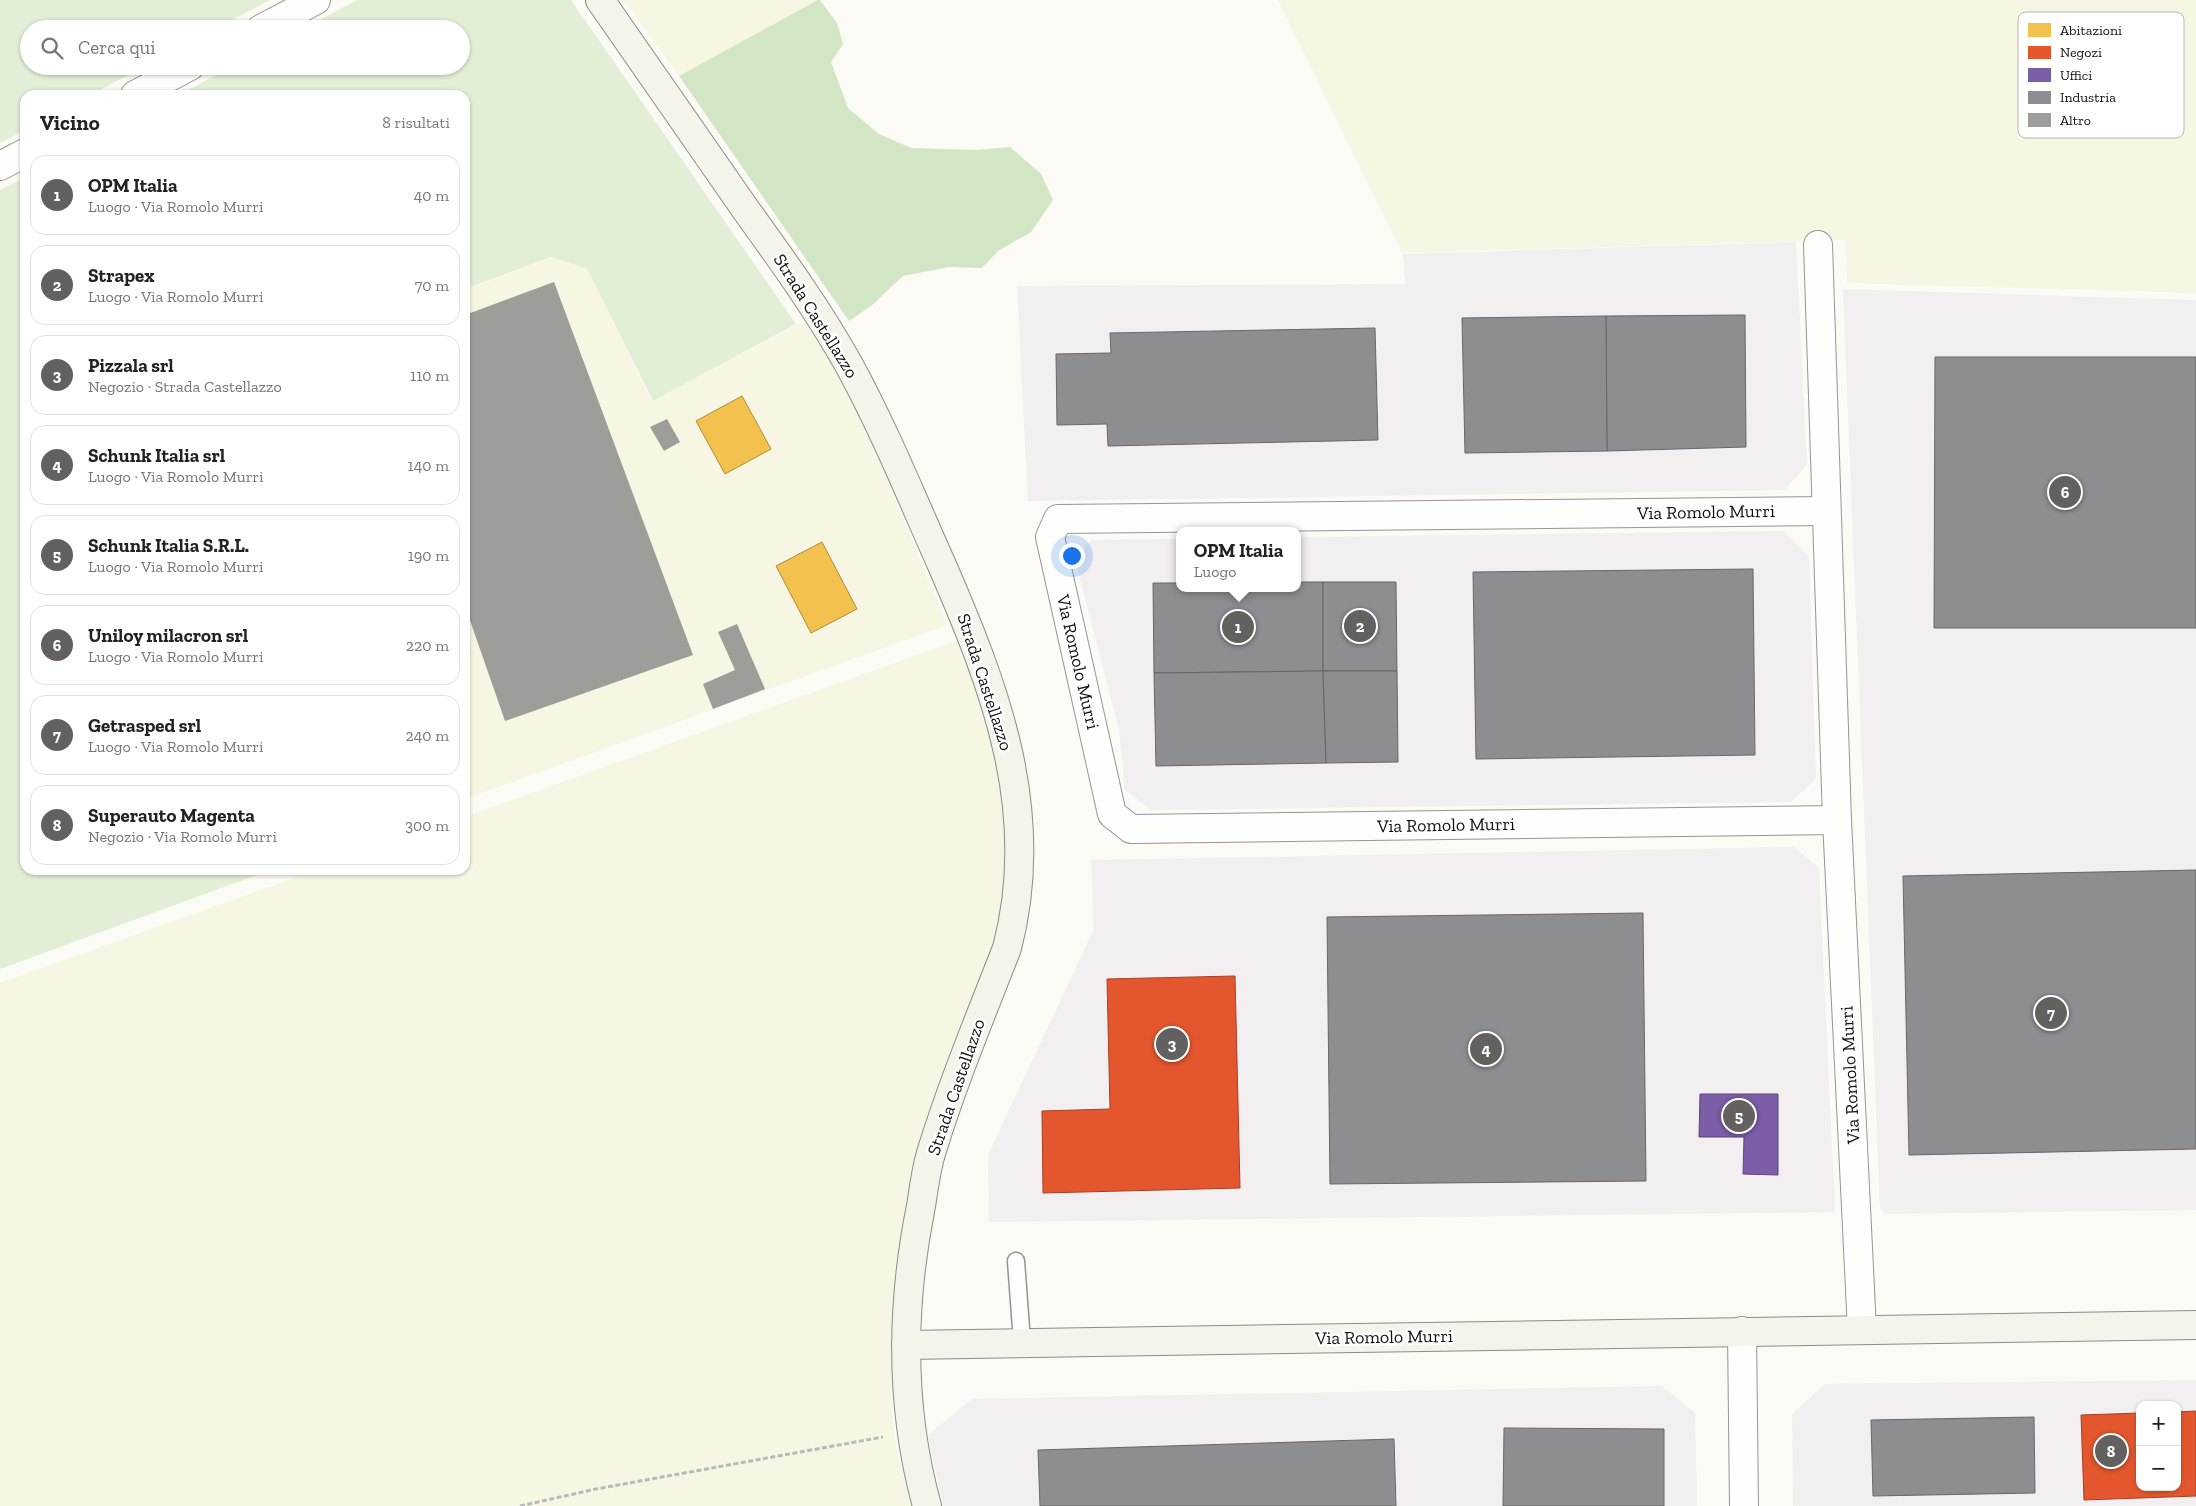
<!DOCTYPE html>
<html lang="it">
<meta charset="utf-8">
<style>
:root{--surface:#fff;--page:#f6f6f6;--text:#222;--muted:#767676;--line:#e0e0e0;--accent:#62615f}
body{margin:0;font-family:"Zilla Slab",serif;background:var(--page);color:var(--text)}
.controls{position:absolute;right:15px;bottom:15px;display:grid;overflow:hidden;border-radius:10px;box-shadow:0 1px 4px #0004}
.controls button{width:45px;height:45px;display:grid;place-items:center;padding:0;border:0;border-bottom:1px solid var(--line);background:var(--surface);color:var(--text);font:25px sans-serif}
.you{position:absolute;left:1071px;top:555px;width:18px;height:18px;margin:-12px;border:4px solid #fff;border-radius:50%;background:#1a73e8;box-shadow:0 0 0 8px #1a73e833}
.badge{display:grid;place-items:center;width:32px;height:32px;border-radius:50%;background:var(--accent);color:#fff;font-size:16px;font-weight:700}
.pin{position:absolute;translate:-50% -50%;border:2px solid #fff;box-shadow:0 1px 5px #0006}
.popup{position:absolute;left:1176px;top:527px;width:125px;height:65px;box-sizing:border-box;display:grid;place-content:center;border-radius:10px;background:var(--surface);filter:drop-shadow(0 1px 4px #0005);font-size:16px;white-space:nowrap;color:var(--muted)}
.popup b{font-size:19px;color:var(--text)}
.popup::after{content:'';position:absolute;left:50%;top:100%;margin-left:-10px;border:10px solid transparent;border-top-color:var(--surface)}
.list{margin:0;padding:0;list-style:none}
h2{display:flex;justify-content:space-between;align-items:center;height:65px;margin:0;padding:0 20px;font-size:21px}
h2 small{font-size:16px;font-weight:400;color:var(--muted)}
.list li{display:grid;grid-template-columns:32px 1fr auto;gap:15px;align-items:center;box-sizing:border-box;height:80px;margin:0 10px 10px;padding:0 10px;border:1px solid var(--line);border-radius:15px}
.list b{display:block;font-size:19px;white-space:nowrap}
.list p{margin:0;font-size:16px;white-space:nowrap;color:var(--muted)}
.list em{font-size:16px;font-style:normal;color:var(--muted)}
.icon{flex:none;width:28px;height:28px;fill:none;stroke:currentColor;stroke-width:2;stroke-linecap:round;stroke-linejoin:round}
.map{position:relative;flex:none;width:2196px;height:1506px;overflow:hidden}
.search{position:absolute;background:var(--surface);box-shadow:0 1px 4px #0004;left:20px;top:20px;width:450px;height:55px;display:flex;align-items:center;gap:12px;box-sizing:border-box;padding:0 18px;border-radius:28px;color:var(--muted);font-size:19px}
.panel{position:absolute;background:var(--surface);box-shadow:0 1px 4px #0004;left:20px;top:90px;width:450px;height:785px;border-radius:15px}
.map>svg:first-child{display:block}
.industrial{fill:#f3eef0;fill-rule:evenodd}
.farmland{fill:#f6f6e2}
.green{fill:#e2efd6}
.forest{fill:#d2e6c5}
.homes{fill:#f2c14e;stroke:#ae8c3b}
.shops{fill:#e4572e;stroke:#a44125}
.offices{fill:#7b5ea7;stroke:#5b4679}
.industry{fill:#8d8d92;stroke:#67676b}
.building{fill:#9f9d99}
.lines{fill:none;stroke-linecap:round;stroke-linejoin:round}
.lane-casing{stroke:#959592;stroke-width:19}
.street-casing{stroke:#959592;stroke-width:30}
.secondary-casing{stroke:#8c8b89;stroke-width:30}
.path{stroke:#b9b9b8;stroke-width:3;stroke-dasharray:5 2.5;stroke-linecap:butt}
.lane{stroke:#fefefd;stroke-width:16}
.street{stroke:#fefefd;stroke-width:28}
.secondary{stroke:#f4f4eb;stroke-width:28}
.labels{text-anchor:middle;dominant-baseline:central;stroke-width:5;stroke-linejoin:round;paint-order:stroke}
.street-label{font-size:18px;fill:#0f0f0f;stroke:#fff}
.key{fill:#fff;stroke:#b7b7b7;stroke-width:1}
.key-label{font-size:14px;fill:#0f0f0f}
</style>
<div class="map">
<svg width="2196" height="1506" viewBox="0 0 2196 1506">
<rect width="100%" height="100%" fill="#fbfaf4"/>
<g class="industrial">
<path d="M1796,242L1807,464L1785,490L1028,501L1017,286L1405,284L1403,254Z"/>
<path d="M1843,289L2196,300V1210L1885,1214L1880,1208Z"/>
<path d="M1784,531L1809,556L1816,778L1791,802L1151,810L1125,790L1119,729L1075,560L1091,540L1179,539V588H1297V537Z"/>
<path d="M1794,847L1819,868L1835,1212L989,1222L988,1155L1094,929L1091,860Z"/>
<path d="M2196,1380V1506H1793L1792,1414L1825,1384ZM2140,1405H2177V1487H2140Z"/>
<path d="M1662,1386L1695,1413L1697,1506H943L928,1435L972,1399Z"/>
</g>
<g class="farmland">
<path d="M624,0H818L679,76Z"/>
<path d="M1278,0H2196V293L1847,283L1845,240L1402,253Z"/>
<path d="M551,258L587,270L652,402L804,321L839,374L886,477L947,625L465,799V290Z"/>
<path d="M959,640L992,733L1007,807L1010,857L994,952L914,1177L895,1285L892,1414L896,1448L911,1506H0V983L317,870H465V817Z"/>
</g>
<g class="green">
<path d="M0,0H270L215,29H29V66H145L91,95H25V130L0,143Z"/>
<path d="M357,0H571L796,324L653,401L587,269L551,257L465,289V95H179L233,66H461V29H303Z"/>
<path d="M25,177V870H270L0,969V190Z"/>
</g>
<path class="forest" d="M818,0H820L837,23L843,44L831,62L848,108L879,134L911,148L976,150L1010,147L1041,174L1053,200L1031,232L998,251L982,268L949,267L903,276L871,306L849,321L679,76Z"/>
<g class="homes">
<path d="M742,396L771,449L725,474L696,421Z"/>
<path d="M822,542L857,609L811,633L776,566Z"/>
</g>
<g class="shops">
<path d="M1235,976L1240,1188L1043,1193L1042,1111L1110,1109L1107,979Z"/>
<path d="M2196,1411V1496L2084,1500L2081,1415L2140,1413V1487H2177V1412Z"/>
</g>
<path class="offices" d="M1700,1094H1778V1175L1743,1174L1744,1137H1699Z"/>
<g class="industry">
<path d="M1745,315L1746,447L1607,451L1606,316Z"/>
<path d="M1606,316L1607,451L1465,453L1462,318Z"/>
<path d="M1375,328L1378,440L1108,446L1107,424L1057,425L1056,354L1111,353L1110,333Z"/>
<path d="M1935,357H2196V628H1934Z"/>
<path d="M1753,569L1755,755L1476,759L1473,572Z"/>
<path d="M1297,582H1323V671L1154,673L1153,583H1179V588H1297Z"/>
<path d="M1323,582H1396L1397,671H1323Z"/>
<path d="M1323,671L1326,763L1156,766L1154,673Z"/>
<path d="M1323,671H1397L1398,762L1326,763Z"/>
<path d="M2196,870V1149L1909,1155L1903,876Z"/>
<path d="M1643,913L1646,1181L1330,1184L1327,917Z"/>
<path d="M2034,1417L2035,1493L1873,1496L1871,1420Z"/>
<path d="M1504,1428L1664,1429V1506H1503Z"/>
<path d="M1394,1439L1396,1506H1040L1038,1450Z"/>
</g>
<g class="building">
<path d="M554,282L693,655L505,721L465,606V315Z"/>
<path d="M667,419L680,442L664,451L650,427Z"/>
<path d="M737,624L765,689L713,709L703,684L735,670L718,632Z"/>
</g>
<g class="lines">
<g class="lane-casing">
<path id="lane" d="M1016,1261L1022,1342"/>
</g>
<g class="street-casing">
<g id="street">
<path d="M261,29L316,0"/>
<path d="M135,95L190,66"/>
<path d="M0,166L25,153"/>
<path d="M1818,245L1837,820L1862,1330"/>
<path d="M1826,511L1058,519L1050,537L1112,814L1131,829L1837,820"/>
<path d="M1742,1331L1744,1506"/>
</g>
</g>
<g class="secondary-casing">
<g id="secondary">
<path d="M600,0C649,70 698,140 746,210C782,260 819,311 849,365C884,429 911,496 941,563C995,687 1043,811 1007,948C981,1015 953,1082 932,1150C926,1168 924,1188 921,1206C901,1305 900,1408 927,1506"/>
<path d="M906,1345L2196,1325"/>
</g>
</g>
<path class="path" d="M520,1506L596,1489L883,1437"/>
<use href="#lane" class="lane"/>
<use href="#street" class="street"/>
<use href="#secondary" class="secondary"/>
</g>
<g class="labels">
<g class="street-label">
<text transform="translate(816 316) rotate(58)">Strada Castellazzo</text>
<text transform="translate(1706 512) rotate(-1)">Via Romolo Murri</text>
<text transform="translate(1078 662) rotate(77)">Via Romolo Murri</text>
<text transform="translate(985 682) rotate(72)">Strada Castellazzo</text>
<text transform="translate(1446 825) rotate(-1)">Via Romolo Murri</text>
<text transform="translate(1850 1075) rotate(-93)">Via Romolo Murri</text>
<text transform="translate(956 1087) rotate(-71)">Strada Castellazzo</text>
<text transform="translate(1384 1337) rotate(-1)">Via Romolo Murri</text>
</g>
</g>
<rect x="2018" y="12" width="166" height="126" rx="8" class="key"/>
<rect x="2028" y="23" width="23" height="14" fill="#f2c14e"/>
<rect x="2028" y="46" width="23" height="13" fill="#e4572e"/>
<rect x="2028" y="68" width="23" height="14" fill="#7b5ea7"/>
<rect x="2028" y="91" width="23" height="13" fill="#8d8d92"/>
<rect x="2028" y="113" width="23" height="14" fill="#9f9d99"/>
<g class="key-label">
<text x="2060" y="35">Abitazioni</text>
<text x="2060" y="57">Negozi</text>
<text x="2060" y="80">Uffici</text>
<text x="2060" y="102">Industria</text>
<text x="2060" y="125">Altro</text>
</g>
</svg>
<div class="controls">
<button>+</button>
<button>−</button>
</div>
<div class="you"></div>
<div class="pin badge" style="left:1238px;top:627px">1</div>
<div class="popup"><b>OPM Italia</b>Luogo</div>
<div class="pin badge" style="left:1360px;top:626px">2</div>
<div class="pin badge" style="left:1172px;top:1044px">3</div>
<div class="pin badge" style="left:1486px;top:1049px">4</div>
<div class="pin badge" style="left:1739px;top:1116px">5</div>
<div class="pin badge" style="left:2065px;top:492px">6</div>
<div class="pin badge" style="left:2051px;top:1013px">7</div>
<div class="pin badge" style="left:2111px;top:1451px">8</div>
<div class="search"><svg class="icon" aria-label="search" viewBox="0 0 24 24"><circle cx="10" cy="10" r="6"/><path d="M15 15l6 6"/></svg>Cerca qui</div>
<section class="panel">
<h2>Vicino<small>8 risultati</small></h2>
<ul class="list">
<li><span class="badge">1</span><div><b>OPM Italia</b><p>Luogo · Via Romolo Murri</p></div><em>40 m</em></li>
<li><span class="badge">2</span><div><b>Strapex</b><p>Luogo · Via Romolo Murri</p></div><em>70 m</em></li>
<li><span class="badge">3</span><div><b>Pizzala srl</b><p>Negozio · Strada Castellazzo</p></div><em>110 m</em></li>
<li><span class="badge">4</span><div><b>Schunk Italia srl</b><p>Luogo · Via Romolo Murri</p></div><em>140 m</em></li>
<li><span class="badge">5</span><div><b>Schunk Italia S.R.L.</b><p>Luogo · Via Romolo Murri</p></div><em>190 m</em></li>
<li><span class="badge">6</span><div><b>Uniloy milacron srl</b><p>Luogo · Via Romolo Murri</p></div><em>220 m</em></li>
<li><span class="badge">7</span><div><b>Getrasped srl</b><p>Luogo · Via Romolo Murri</p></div><em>240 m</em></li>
<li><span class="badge">8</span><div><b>Superauto Magenta</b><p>Negozio · Via Romolo Murri</p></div><em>300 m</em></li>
</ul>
</section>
</div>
